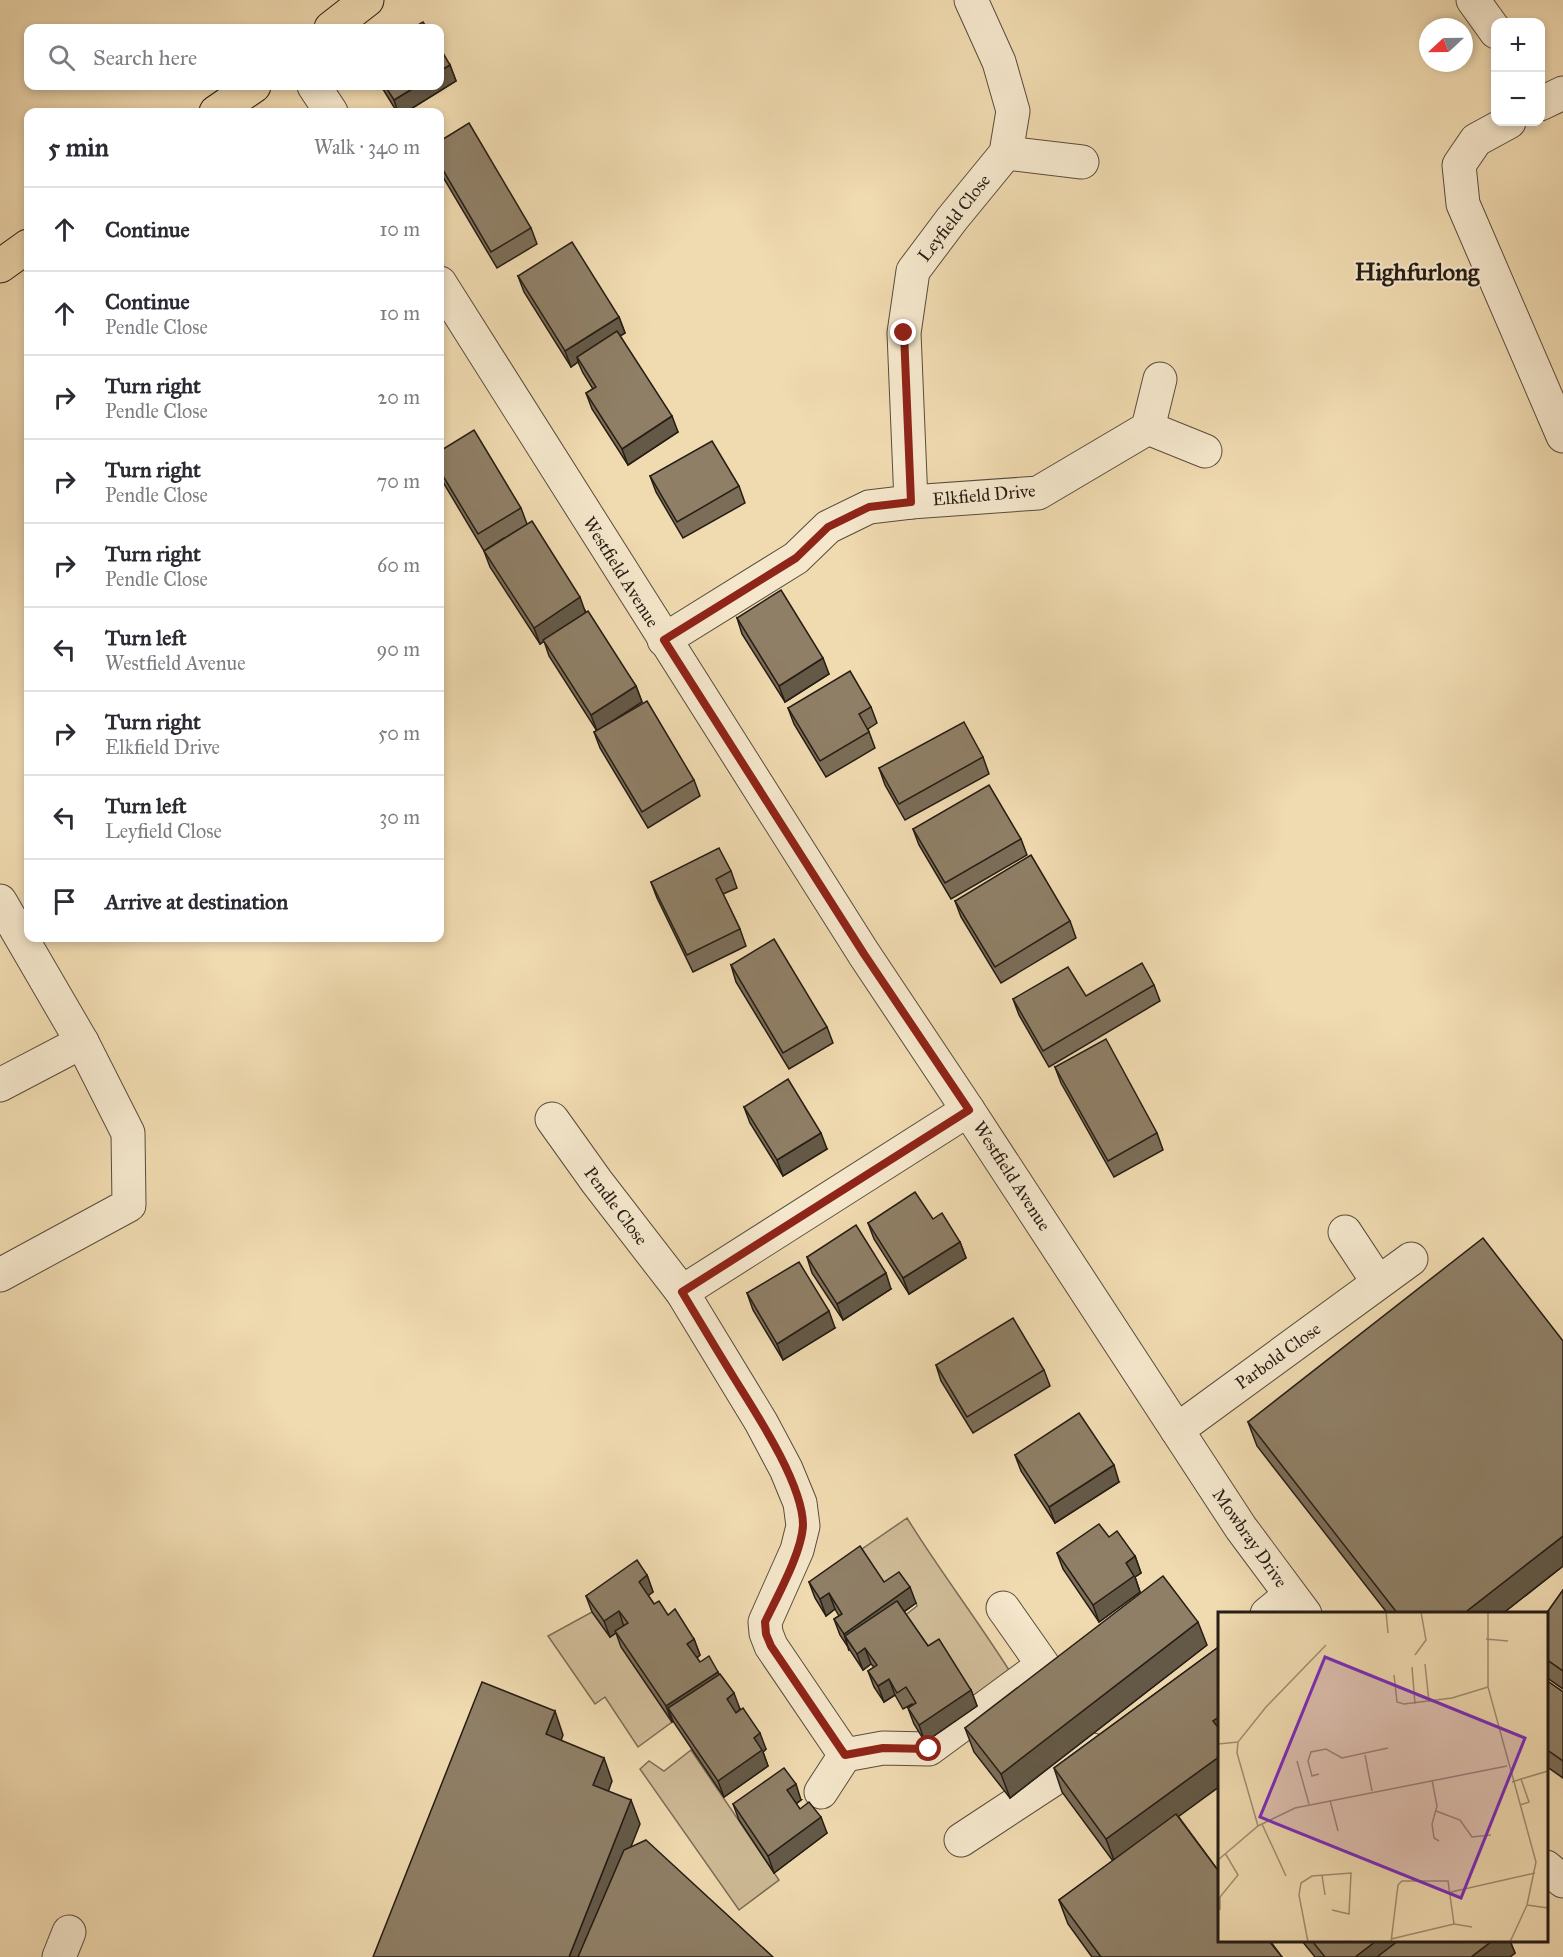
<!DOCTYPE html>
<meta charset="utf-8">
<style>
:root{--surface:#fff;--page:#f7f7f7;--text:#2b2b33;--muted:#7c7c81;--line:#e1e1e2}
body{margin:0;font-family:"IM FELL Great Primer",serif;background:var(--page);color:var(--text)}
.controls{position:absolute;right:18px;top:18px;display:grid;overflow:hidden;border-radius:12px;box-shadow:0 3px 9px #0003}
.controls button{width:54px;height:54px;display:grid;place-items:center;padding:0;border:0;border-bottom:2px solid var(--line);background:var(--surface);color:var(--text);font:30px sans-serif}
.compass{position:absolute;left:1419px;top:18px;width:54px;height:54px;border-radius:50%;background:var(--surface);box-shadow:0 3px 9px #0003;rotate:248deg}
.stop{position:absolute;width:18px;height:18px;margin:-14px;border:4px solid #8f2418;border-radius:50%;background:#fff}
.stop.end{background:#8f2418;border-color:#fff;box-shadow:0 2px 6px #0008}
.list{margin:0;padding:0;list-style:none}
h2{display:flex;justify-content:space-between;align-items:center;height:78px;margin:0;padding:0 24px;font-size:26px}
h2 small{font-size:20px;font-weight:400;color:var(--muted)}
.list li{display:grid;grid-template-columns:39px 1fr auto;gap:18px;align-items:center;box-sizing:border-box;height:84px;padding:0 24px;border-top:2px solid var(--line)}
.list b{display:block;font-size:22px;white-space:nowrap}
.list p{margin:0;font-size:20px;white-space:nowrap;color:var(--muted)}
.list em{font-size:20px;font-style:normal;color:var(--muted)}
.icon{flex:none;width:33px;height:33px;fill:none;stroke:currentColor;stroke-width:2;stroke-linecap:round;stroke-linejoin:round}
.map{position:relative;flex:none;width:1563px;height:1957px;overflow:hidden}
.search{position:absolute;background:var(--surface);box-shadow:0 3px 9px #0003;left:24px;top:24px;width:420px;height:66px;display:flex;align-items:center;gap:15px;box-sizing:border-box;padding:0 21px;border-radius:12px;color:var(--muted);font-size:22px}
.panel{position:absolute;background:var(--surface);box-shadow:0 3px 9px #0003;left:24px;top:108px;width:420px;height:834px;border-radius:12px}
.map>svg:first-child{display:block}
.green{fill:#ceba96;stroke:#7a6c56;stroke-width:1.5}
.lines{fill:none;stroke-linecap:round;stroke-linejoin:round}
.minor-casing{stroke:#584c3c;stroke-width:35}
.major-casing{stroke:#261d15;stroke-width:35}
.minor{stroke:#f5e7cc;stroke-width:33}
.major{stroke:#f0dab0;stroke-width:33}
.wall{fill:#7b6d58;stroke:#261d15;stroke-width:1.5}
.shaded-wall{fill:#645947;stroke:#261d15;stroke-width:1.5}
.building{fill:#8f7f66;stroke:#261d15;stroke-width:1.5}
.route{stroke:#8f2418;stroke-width:8}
.labels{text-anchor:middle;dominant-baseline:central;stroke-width:4.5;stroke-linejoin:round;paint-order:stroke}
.street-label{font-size:18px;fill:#261d15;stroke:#f5e7cc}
.district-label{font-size:24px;font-weight:bold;fill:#261d15;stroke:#f5e7cc}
.inset-road{fill:none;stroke:#9f8e72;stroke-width:1.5}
.view{fill:#7b2cbf;fill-opacity:0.15;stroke:#7b2cbf;stroke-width:3}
.inset-edge{fill:none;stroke:#261d15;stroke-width:3}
</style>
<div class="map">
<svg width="1563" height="1957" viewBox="0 0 1563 1957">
<rect width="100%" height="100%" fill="#f0dab0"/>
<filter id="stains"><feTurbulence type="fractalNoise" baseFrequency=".00333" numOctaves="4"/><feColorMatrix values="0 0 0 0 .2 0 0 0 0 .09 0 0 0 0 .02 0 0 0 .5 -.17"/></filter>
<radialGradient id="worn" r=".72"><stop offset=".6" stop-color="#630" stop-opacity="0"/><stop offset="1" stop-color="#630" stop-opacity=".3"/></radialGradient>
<g class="green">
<path d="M907,1518C941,1573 980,1623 1014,1678L977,1706L934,1662L903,1617L917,1606L916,1603L890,1598L862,1549Z"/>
<path d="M592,1612L610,1637L624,1627L622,1648L672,1722L638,1747L605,1697L595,1704L548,1636Z"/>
<path d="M691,1750L779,1880L739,1910L640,1769L649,1761L664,1771Z"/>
</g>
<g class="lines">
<g class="minor-casing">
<g id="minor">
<path d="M1473,0L1496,32"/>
<path d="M314,86L331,112"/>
<path d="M1540,104L1563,93"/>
<path d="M1509,122L1476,140L1459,165L1463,204L1563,436"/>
<path d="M1006,153L1082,162"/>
<path d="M440,283L864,954L968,1110L1241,1528L1305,1614"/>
<path d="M1148,428L1205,451"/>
<path d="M911,502L904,333L913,271L952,219L1006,153L1013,111L999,62L971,0"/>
<path d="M664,640L796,558L828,527L869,507L911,502L1038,493L1148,428L1160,379"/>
<path d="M0,901L82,1042L128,1133L129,1205L0,1275"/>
<path d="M0,1085L82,1042"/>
<path d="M552,1119L597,1182L682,1292L761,1422L786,1469L800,1503L803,1526L797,1550L765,1622L766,1633L771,1646L845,1755L883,1748L929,1749L1043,1665L1003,1608"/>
<path d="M1345,1232L1378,1282"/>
<path d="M682,1292L968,1110"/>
<path d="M1177,1430L1411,1259"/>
<path d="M1267,1614L1290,1595"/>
<path d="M821,1792L845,1755"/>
<path d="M961,1840L1063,1773L1093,1750"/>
<path d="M1546,1867L1563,1881"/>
<path d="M59,1957L69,1932"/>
</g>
</g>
<g class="major-casing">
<g id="major">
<path d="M331,28L367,0"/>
<path d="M216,112L254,86"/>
<path d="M0,266L28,246"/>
</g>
</g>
<use href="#minor" class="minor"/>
<use href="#major" class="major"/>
</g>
<g class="wall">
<path d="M450,65L456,81L406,112H397L381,86H440Z"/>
<path d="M440,141L531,228L537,244L497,268L440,172Z"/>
<path d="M518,276L619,317L625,333L620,336L678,432L628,465L592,409L586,393L593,389L583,373L578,362L571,367L524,292Z"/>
<path d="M440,451L521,508L527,524L586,612L636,686L642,702L616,719L694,780L700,796L648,828L600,748L594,732L597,731L549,656L544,641L540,644L490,567L484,551L504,538L484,551L440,477Z"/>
<path d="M650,476L739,486L745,503L683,538L656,492Z"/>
<path d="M737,618L829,674L785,702L742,634Z"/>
<path d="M871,707L877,723L868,729L875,748L826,777L794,724L788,708Z"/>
<path d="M983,757L989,774L905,820L885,785L879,768Z"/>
<path d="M913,829L1021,839L1027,855L951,899L919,845Z"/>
<path d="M731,871L737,888L723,894L740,929L746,946L693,972L657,898L651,882Z"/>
<path d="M955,901L1070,921L1076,938L1001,983L961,917Z"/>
<path d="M731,965L827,1027L833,1043L789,1069L736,982Z"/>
<path d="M1154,985L1160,1001L1049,1067L1019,1015L1013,999L1086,996Z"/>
<path d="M1055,1067L1157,1133L1163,1150L1114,1177L1061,1083Z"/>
<path d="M744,1107L827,1149L783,1176L750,1123Z"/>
<path d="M933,1219L960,1242L966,1258L909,1294L874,1239L868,1223Z"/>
<path d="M807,1257L891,1289L843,1320L812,1273Z"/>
<path d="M747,1293L835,1328L783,1360L753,1310Z"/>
<path d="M936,1365L1044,1370L1050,1386L973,1433L941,1381Z"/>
<path d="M1248,1422L1563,1566L1502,1614H1388L1257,1446Z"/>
<path d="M1015,1455L1119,1482L1055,1523L1021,1471Z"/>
<path d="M1109,1537L1135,1556L1141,1573L1135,1577L1140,1592L1099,1622L1063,1569L1057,1553Z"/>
<path d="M647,1575L653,1592L648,1595L654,1604L694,1639L700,1655L697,1658L700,1662L718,1672L740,1709L736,1713L766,1749L763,1752L768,1766L724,1797L673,1721L672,1722L621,1647L616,1633L610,1637L592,1612L586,1596Z"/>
<path d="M809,1582H884L916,1603L904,1612L928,1646L971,1690L977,1706L925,1742L914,1724L908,1708L913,1705L912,1704L903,1709L895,1695L884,1702L874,1687L868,1671L874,1667L871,1664L863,1670L840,1635L834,1619L839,1616L835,1609L826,1616L815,1598Z"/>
<path d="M1563,1590V1689L1546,1677V1614Z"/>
<path d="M1207,1645L1010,1798L974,1752L965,1728Z"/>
<path d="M1220,1646V1786L1178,1816L1282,1957H1092L1068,1924L1059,1900L1113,1861L1062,1792L1054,1768Z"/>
<path d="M1546,1680L1563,1692V1778L1546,1766Z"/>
<path d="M801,1800L796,1804L800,1809L827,1833L774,1873L739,1820L733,1804Z"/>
<path d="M1302,1941H1510L1515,1953L1510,1957H1315Z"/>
</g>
<g class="shaded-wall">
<path d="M450,65L456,81L406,112H398L394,100L417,86H440V71Z"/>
<path d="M619,317L625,333L579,361L577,357L578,362L571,367L565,351Z"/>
<path d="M672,416L678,432L628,465L622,449Z"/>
<path d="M580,597L586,614L540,644L534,628Z"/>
<path d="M823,658L829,674L785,702L779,686Z"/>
<path d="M636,686L642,702L597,731L591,715Z"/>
<path d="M821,1133L827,1149L783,1176L777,1160Z"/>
<path d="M960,1242L966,1258L909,1294L903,1278Z"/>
<path d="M886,1273L891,1289L843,1320L837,1304Z"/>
<path d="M829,1311L835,1328L783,1360L777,1344Z"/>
<path d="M1114,1465L1119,1482L1055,1523L1049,1507Z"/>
<path d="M1563,1536V1566L1502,1614H1463Z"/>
<path d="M1135,1556L1141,1573L1135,1577L1140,1592L1099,1622L1093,1605L1126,1563Z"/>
<path d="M647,1575L653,1592L645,1598L639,1582Z"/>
<path d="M910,1587L916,1603L853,1648L845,1636L849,1651L844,1634Z"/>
<path d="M829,1593L835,1609L826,1616L820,1599Z"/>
<path d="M619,1611L624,1627L610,1637L604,1621Z"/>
<path d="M1198,1622L1207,1645L1010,1798L1001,1774Z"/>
<path d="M694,1639L700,1655L693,1660L687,1644Z"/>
<path d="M865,1648L871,1664L863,1670L857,1654Z"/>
<path d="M718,1672L724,1688L668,1708L673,1721L672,1722L666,1706Z"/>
<path d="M889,1679L895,1695L884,1702L878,1686Z"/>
<path d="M971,1690L977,1706L925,1742L919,1725Z"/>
<path d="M734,1693L740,1709L733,1716L727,1699Z"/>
<path d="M555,1711L563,1735L555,1758L546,1734Z"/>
<path d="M1220,1716V1740L1213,1721Z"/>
<path d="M760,1733L766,1749L763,1752L768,1766L724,1797L718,1781L754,1738Z"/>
<path d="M1220,1756V1786L1115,1863L1106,1839Z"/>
<path d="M604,1758L612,1781L602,1809L593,1785Z"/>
<path d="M796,1784L801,1800L793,1806L787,1790Z"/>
<path d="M631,1800L640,1824L587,1957H569Z"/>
<path d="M821,1817L827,1833L774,1873L768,1856Z"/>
<path d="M1376,1941H1416L1394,1957H1355Z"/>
<path d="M1492,1941H1510L1515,1953L1510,1957H1471Z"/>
</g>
<g class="building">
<path d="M423,22L427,28H413Z"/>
<path d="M440,48L450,65L440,71Z"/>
<path d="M385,86H417L394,100Z"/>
<path d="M469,123L531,228L491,252L440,165V141Z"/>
<path d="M572,242L619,317L565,351L518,276Z"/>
<path d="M617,331L672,416L622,449L586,393L596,387L577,357Z"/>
<path d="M474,430L521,508L478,534L440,471V451Z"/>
<path d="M712,441L739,486L677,522L650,476Z"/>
<path d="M532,521L580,597L534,628L484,551Z"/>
<path d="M781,590L823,658L779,686L737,618Z"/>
<path d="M588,611L636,686L591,715L543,640Z"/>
<path d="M850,671L871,707L859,714L869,732L820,761L788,708Z"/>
<path d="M647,701L694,780L642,812L594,732Z"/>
<path d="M964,722L983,757L899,804L879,768Z"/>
<path d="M989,785L1021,839L945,883L913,829Z"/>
<path d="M719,848L731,871L716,879L740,929L687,955L651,882Z"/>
<path d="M1031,855L1070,921L995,967L955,901Z"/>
<path d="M774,939L827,1027L783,1053L731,965Z"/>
<path d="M1142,963L1154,985L1043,1051L1013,999L1068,967L1086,996Z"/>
<path d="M1106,1039L1157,1133L1108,1161L1055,1067Z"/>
<path d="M788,1079L821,1133L777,1160L744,1107Z"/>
<path d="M915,1192L933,1219L942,1213L960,1242L903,1278L868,1223Z"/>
<path d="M856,1225L886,1273L837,1304L807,1257Z"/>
<path d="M1483,1238L1563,1341V1536L1463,1614H1398L1248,1422Z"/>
<path d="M799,1262L829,1311L777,1344L747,1293Z"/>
<path d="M1013,1318L1044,1370L967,1417L936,1365Z"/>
<path d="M1079,1413L1114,1465L1049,1507L1015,1455Z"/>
<path d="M1099,1524L1109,1537L1117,1531L1135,1556L1126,1563L1134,1576L1093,1605L1057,1553Z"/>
<path d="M860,1546L884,1582L899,1572L910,1587L844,1634L834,1619L842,1614L829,1593L820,1599L809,1582Z"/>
<path d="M637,1560L647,1575L639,1582L654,1604L659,1601L668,1615L675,1609L694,1639L687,1644L700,1662L709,1656L718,1672L666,1706L615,1631L628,1623L619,1611L604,1621L586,1596Z"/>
<path d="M1163,1576L1198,1622L1001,1774L965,1728Z"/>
<path d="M1563,1590V1671L1546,1659V1614Z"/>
<path d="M897,1601L928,1646L939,1639L971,1690L919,1725L908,1708L916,1703L906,1687L897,1693L889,1679L878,1686L868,1671L877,1665L865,1648L857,1654L845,1636Z"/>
<path d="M1220,1646V1716L1213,1721L1220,1730V1756L1106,1839L1054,1768Z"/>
<path d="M720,1674L734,1693L727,1699L736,1713L743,1708L760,1733L754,1738L762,1750L718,1781L668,1708Z"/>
<path d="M1546,1680L1563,1692V1761L1546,1749Z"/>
<path d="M482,1682L555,1711L546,1734L604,1758L593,1785L631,1800L569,1957H373Z"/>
<path d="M784,1768L796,1784L787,1790L800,1809L809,1802L821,1817L768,1856L733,1804Z"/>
<path d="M1176,1814L1220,1873V1941H1269L1282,1957H1101L1059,1900Z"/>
<path d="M646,1840L773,1957H578L624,1850Z"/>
<path d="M1312,1941H1376L1355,1957H1325Z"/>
<path d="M1398,1941H1492L1471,1957H1377Z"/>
</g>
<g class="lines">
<path class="route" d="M904,333L911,502L869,507L828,527L796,558L664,640L864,954L969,1110L682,1292C700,1322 718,1352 736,1381C758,1416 803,1485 803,1525C802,1552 777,1597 765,1622L766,1634L771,1646L845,1755L883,1748L929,1749"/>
</g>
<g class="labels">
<g class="street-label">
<text transform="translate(954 218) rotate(-52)">Leyfield Close</text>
<text transform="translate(984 495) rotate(-5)">Elkfield Drive</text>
<text transform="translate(621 572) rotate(58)">Westfield Avenue</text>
<text transform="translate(1012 1176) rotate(57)">Westfield Avenue</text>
<text transform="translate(616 1206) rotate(53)">Pendle Close</text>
<text transform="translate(1278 1356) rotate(-36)">Parbold Close</text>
<text transform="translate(1250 1538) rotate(55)">Mowbray Drive</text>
</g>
<g class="district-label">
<text x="1417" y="272">Highfurlong</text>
</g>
</g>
<g transform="translate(1218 1612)">
<rect width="330" height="330" fill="#f0dab0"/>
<path class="inset-road" d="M168,0L170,21M270,0V75L318,250L309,293L292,330M268,27L290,29M197,43L208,28L203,0M207,52L211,90M194,55L197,92M176,63L179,90L186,92L234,86L270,75M0,132L20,130M147,143L154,179M79,149L91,192M101,162L94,164L90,149L93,140L108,137L124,146L170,136M303,167L330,159M214,168L219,194L214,212L216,226L221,229M294,170L303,167L311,190L302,193M112,188L120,219M218,199L242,208L254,225L273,223M44,212L68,264M40,214L19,141L20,130L48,95L108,33M0,248L40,214L77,196L289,154M104,263L107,283M233,280L317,261M309,293L330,296M2,298V285L20,263L7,241M173,327L236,312L254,315M90,330L81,283L83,271L94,264L133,261L131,302L114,298M173,330L180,273L184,269H230L236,312"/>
<path class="view" d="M107,45L307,126L243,286L42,205Z"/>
<rect width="330" height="330" class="inset-edge"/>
</g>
<rect width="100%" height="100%" filter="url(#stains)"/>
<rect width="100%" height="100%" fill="url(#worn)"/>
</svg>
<div class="controls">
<button>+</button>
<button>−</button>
</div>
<svg class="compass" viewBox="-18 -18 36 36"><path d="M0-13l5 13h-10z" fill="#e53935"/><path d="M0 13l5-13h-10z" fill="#7c7c81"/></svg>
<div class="stop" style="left:929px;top:1749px"></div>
<div class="stop end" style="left:904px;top:333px"></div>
<div class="search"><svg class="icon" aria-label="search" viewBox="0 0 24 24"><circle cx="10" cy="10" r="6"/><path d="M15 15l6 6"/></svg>Search here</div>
<section class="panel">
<h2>5 min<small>Walk · 340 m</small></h2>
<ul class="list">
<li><svg class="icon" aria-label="ahead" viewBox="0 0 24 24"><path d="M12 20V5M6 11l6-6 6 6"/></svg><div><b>Continue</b></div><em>10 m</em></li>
<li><svg class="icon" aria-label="ahead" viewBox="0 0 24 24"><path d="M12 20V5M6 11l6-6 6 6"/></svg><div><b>Continue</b><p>Pendle Close</p></div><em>10 m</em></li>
<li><svg class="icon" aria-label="right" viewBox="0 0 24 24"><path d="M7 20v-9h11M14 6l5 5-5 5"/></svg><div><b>Turn right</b><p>Pendle Close</p></div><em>20 m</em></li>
<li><svg class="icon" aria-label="right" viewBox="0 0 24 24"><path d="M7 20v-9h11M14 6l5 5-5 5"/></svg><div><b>Turn right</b><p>Pendle Close</p></div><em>70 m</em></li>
<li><svg class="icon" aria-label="right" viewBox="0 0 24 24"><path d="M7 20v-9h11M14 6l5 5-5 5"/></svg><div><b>Turn right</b><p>Pendle Close</p></div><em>60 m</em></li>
<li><svg class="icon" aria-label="left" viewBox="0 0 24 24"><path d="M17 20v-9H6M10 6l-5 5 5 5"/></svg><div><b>Turn left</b><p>Westfield Avenue</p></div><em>90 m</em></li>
<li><svg class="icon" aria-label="right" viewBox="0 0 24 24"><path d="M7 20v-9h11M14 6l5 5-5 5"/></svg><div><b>Turn right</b><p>Elkfield Drive</p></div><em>50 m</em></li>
<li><svg class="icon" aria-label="left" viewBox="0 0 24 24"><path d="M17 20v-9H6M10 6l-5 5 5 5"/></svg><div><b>Turn left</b><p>Leyfield Close</p></div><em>30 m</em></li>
<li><svg class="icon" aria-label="arrive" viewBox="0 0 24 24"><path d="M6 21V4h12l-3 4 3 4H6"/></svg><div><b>Arrive at destination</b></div></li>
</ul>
</section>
</div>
